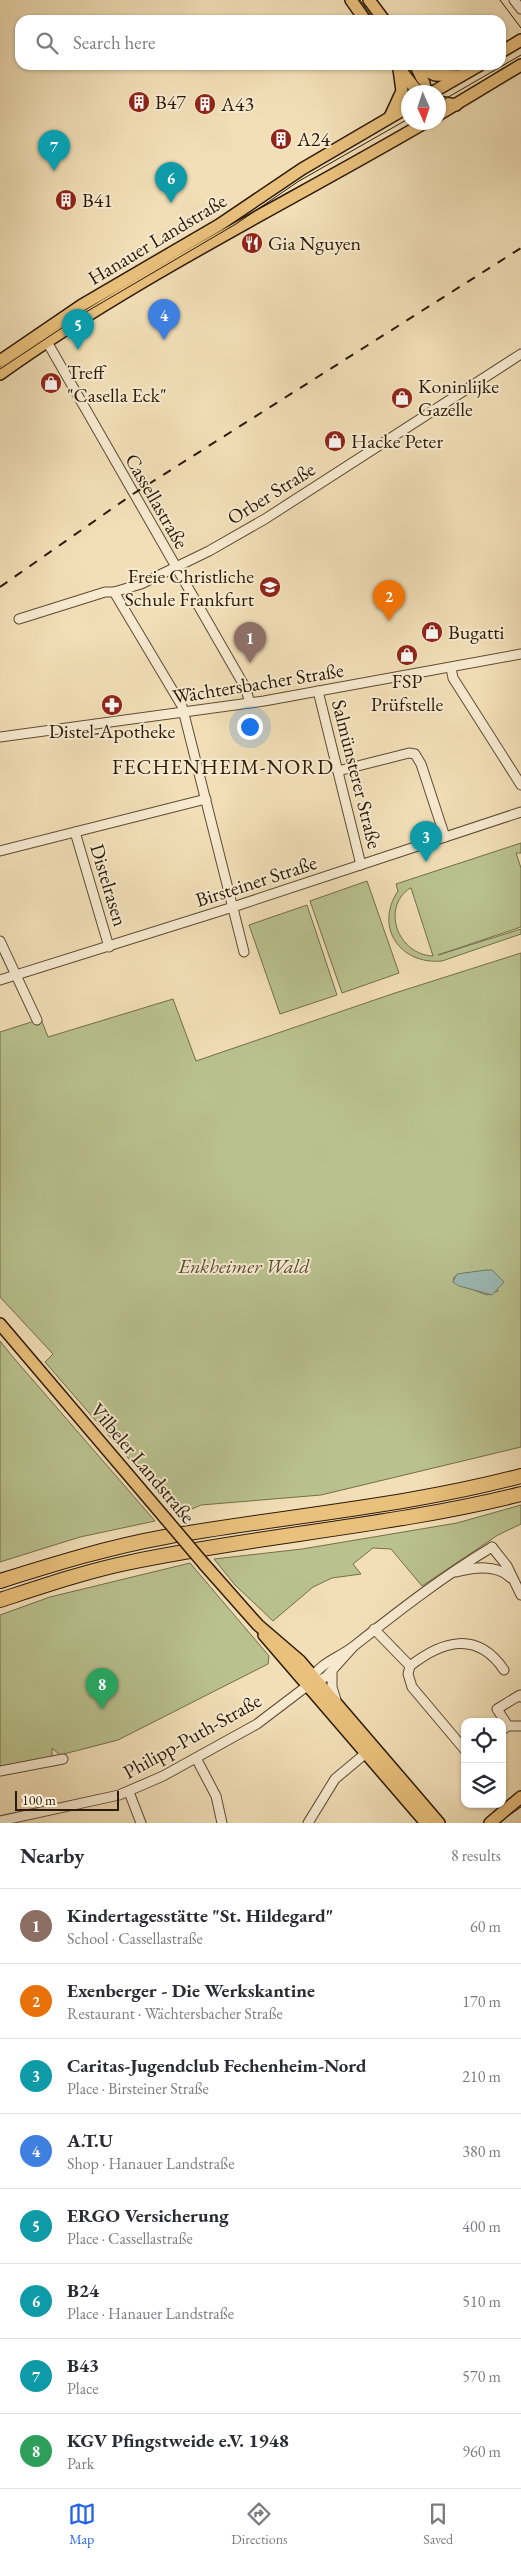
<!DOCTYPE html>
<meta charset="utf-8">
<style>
:root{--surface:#fff;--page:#f2f2f3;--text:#2b2b33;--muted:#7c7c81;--line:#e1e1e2;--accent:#2563eb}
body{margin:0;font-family:"EB Garamond",serif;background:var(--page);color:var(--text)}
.controls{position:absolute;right:15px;bottom:15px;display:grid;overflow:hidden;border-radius:10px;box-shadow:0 1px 4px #0004}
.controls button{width:45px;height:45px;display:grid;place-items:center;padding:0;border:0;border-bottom:1px solid var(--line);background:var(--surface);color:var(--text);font:25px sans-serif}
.compass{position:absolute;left:401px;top:85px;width:45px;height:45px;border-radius:50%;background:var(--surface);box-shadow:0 1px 4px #0004;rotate:177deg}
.scale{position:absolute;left:15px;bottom:12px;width:104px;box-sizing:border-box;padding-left:5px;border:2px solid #2c1a07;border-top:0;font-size:14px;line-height:18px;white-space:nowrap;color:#2c1a07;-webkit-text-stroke:4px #f7ead0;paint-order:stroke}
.you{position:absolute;left:249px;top:726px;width:18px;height:18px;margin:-12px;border:4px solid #fff;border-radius:50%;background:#1a73e8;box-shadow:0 0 0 8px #1a73e833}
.badge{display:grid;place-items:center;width:32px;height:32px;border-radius:50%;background:var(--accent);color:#fff;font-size:16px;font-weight:700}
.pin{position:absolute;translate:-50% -41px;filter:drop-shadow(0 1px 2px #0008)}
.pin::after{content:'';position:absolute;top:26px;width:18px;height:15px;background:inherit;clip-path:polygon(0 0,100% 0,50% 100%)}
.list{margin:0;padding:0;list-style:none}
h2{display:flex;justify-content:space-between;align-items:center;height:65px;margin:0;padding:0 20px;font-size:21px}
h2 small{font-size:16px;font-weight:400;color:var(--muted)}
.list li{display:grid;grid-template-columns:32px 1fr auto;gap:15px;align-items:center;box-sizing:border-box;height:75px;padding:0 20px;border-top:1px solid var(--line)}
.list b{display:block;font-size:19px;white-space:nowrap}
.list p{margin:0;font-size:16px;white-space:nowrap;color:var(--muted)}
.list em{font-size:16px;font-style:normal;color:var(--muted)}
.icon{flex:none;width:28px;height:28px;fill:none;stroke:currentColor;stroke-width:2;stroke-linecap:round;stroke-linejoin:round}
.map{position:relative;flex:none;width:521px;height:1823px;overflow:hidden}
.search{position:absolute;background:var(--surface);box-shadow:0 1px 4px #0004;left:15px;right:15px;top:15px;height:55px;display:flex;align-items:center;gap:12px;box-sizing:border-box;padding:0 18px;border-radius:15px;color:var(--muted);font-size:19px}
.sheet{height:665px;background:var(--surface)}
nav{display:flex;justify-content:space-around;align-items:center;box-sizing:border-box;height:70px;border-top:1px solid var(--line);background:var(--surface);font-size:14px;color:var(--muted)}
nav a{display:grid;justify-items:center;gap:2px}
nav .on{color:var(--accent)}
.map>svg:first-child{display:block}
.green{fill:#b9c28f;stroke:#726e4b;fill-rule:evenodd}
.water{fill:#9dbbb6;stroke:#707b70}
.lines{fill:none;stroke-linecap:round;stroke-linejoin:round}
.minor-casing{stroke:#5e4b33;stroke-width:11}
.major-casing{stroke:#2c1a07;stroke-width:14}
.highway-casing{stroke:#2c1a07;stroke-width:16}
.minor{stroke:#f7ead0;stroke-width:9}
.major{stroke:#e9c07c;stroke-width:11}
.highway{stroke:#e9c07c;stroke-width:14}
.tram{stroke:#2c1a07;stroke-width:1}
.rail{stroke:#2c1a07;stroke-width:2;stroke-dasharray:9 9;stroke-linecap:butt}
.major-bridge-casing{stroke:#2c1a07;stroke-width:14;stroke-linecap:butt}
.major-bridge{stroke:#e9c07c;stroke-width:11}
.labels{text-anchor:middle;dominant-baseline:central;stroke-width:4;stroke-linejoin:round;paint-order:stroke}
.poi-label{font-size:20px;fill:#2c1a07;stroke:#f7ead0;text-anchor:start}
.street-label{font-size:20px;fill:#2c1a07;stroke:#f7ead0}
.park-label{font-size:20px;font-style:italic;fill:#564c30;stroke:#f7ead0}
.neighbourhood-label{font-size:21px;letter-spacing:1px;fill:#2c1a07;stroke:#f7ead0}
</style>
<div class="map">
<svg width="521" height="1823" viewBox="0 0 521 1823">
<rect width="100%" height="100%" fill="#f2dfb7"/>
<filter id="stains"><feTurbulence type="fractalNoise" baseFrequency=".004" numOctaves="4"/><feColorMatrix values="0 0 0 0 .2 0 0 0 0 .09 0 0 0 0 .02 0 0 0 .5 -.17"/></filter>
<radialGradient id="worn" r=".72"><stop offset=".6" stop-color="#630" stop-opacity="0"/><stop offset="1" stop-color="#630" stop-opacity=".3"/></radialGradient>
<g class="green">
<path d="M521,843V853H516L521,868V927L438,955L521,929V934L442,961C400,965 374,927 398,891L396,884ZM410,888H411L433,956C399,955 380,909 410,888Z"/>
<path d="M367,881L399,973L342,993L310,901Z"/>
<path d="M307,905L337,995L280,1014L249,925Z"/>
<path d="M521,953V1447L321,1495L201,1505L187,1511L175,1512L45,1362L53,1354L0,1297V1032L41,1019L48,1037L173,999L196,1061L395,993ZM486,1270L498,1291L487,1295L453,1282L454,1277C465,1271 474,1274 486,1270Z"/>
<path d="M0,1341L12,1356L155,1521L80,1537L0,1562Z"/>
<path d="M521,1505V1524L498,1535L422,1586L391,1549L373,1548L353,1564L361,1574L332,1578L313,1587L273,1621L235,1585L214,1559L302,1549L457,1523Z"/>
<path d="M190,1563L269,1656L268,1664L118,1740L60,1755L52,1748V1757L0,1767V1615L50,1597Z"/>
</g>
<path class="water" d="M486,1270H492L504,1282L492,1295L459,1286L453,1282L457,1274Z"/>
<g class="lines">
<g class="minor-casing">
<g id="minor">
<path d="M514,0L521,9"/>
<path d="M43,340L50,347L245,687L250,703"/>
<path d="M114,592L182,706L244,952"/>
<path d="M19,619L105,592H114L141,584L209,551L265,519L521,354"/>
<path d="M451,668L453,678L521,785"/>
<path d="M318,691L361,865"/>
<path d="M0,737L264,701L521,654"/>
<path d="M338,771L409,753L415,754L421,764L445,837"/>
<path d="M75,832L109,947"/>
<path d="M0,851L206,799"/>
<path d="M0,941L37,1020"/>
<path d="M0,980L233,907L521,812"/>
<path d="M492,1547L507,1566L521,1595"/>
<path d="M456,1572C475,1567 497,1564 511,1578"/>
<path d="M374,1629L410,1666L408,1674L412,1687L465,1750"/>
<path d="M410,1666C442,1641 477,1630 504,1670"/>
<path d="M332,1671V1687L336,1700"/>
<path d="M310,1681C320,1662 339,1658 354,1646C400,1610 442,1577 492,1547"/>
<path d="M508,1726L497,1709L520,1695L521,1697"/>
<path d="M502,1730L508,1726H521"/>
<path d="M196,1758L216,1796L222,1823"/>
<path d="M0,1771L63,1759"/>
<path d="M129,1792L141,1823"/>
<path d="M0,1821L119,1795L163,1776L257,1724L307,1686L326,1677L352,1648"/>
<path d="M308,1823L335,1779L366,1753"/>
</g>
</g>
<g class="major-casing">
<g id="major">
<path d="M351,0L365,20"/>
<path d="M369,0L384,20"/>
<path d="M501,52L521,40"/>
<path d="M416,66L435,75L460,76"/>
<path d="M416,66L424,83L426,92"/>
<path d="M402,72L418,92"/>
<path d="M433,92L480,65"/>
<path d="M438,102L456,105"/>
<path d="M438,115L521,65"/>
<path d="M390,117L402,91L399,69"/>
<path d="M0,361L82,305L219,225L302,169L408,107"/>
<path d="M0,374C134,278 284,205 426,122"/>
<path d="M0,1324L165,1518"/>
<path d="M204,1564L258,1625L300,1661L439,1823"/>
<path d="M264,1635L426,1823"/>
<path d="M490,1823L521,1797"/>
</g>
</g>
<g class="highway-casing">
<g id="highway">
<path d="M0,1581C54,1564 109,1547 165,1537C284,1516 404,1507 521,1476"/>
<path d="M0,1600C43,1586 87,1571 131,1562C261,1535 393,1526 521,1494"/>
</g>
</g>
<use href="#minor" class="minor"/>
<use href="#major" class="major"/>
<use href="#highway" class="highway"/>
<g class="tram">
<path d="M360,0L374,20"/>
<path d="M500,0L521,28"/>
<path d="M405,65L419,84L430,92"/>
<path d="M438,103L521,55"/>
<path d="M0,369L86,312L236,224L299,181L408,119"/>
<path d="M508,1816L521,1807"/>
</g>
<path class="rail" d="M0,587L133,494L521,248"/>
<g class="major-bridge-casing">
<path id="major-bridge" d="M165,1518L204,1564"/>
</g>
<use href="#major-bridge" class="major-bridge"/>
</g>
<defs>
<g id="building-disc" transform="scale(1.125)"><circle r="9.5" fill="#8f2418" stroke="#f7ead0"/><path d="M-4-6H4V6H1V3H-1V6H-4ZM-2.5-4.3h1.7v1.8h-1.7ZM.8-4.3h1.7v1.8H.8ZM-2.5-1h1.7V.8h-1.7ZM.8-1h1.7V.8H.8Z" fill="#fff"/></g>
<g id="restaurant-disc" transform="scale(1.125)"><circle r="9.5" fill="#8f2418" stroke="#f7ead0"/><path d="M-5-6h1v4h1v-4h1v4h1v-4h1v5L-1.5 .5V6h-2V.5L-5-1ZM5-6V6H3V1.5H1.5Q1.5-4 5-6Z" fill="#fff"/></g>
<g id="shop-disc" transform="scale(1.125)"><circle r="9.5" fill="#8f2418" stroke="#f7ead0"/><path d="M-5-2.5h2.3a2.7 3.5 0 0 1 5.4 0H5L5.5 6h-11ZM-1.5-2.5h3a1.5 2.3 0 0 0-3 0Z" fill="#fff"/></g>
<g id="school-disc" transform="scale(1.125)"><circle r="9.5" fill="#8f2418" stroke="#f7ead0"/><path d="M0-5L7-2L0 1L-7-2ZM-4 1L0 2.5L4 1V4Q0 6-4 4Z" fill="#fff"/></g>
<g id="pharmacy-disc" transform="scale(1.125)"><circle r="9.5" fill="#8f2418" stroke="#f7ead0"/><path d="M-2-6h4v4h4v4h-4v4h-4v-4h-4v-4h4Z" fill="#fff"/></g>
</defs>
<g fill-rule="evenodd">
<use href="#building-disc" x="139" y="102"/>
<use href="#building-disc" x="205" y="104"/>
<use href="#building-disc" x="281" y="139"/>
<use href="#building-disc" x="66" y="200"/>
<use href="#restaurant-disc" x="252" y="243"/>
<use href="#shop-disc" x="51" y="383"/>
<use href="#shop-disc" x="402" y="398"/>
<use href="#shop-disc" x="335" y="441"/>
<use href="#school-disc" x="270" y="587"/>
<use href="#shop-disc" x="432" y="632"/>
<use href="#shop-disc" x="407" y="655"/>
<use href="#pharmacy-disc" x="112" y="705"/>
</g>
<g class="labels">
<g class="poi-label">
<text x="155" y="102">B47</text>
<text x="221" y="104">A43</text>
<text x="297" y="139">A24</text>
<text x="82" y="200">B41</text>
<text x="268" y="243">Gia Nguyen</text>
<text x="67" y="372">Treff<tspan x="67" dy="23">"Casella Eck"</tspan></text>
<text x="418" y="386">Koninlijke<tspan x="418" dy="23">Gazelle</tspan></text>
<text x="351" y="441">Hacke Peter</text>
<text x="254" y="576" text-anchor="end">Freie Christliche<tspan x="254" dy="23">Schule Frankfurt</tspan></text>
<text x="448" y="632">Bugatti</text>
<text x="407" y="681" text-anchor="middle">FSP<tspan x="407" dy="23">Prüfstelle</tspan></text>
<text x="112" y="731" text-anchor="middle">Distel-Apotheke</text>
</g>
<g class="street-label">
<text transform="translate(157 239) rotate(-31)">Hanauer Landstraße</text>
<text transform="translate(271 493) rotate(-32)">Orber Straße</text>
<text transform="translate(157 501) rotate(60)">Cassellastraße</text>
<text transform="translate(258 683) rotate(-9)">Wächtersbacher Straße</text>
<text transform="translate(357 774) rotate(76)">Salmünsterer Straße</text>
<text transform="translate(256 881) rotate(-18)">Birsteiner Straße</text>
<text transform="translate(109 885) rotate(73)">Distelrasen</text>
<text transform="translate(143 1463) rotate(50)">Vilbeler Landstraße</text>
<text transform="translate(192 1736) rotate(-29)">Philipp-Puth-Straße</text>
</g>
<g class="park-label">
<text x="244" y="1266">Enkheimer Wald</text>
</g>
<g class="neighbourhood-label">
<text x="223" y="766">FECHENHEIM-NORD</text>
</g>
</g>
<rect width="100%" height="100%" filter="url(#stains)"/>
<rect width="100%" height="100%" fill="url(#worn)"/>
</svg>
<div class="controls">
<button><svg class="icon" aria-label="locate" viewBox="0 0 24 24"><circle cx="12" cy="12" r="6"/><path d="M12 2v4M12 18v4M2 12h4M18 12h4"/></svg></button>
<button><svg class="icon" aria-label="layers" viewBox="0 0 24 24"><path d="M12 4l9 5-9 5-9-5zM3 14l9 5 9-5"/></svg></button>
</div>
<svg class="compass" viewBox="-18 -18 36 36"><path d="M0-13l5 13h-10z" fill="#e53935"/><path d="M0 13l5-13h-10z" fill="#7c7c81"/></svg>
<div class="scale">100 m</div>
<div class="you"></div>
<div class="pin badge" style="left:250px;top:663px;background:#8d6e63">1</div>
<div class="pin badge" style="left:389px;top:621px;background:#e8710a">2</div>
<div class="pin badge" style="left:426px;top:862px;background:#0f9aa8">3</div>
<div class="pin badge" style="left:164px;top:340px;background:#3f7fe0">4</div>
<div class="pin badge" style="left:78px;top:350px;background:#0f9aa8">5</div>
<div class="pin badge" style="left:171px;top:203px;background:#0f9aa8">6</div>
<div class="pin badge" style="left:54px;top:171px;background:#0f9aa8">7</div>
<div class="pin badge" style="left:102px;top:1709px;background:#2e9e5b">8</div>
<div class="search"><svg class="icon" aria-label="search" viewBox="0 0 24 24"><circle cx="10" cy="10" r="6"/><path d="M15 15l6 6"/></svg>Search here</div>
</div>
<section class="sheet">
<h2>Nearby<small>8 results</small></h2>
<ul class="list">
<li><span class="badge" style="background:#8d6e63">1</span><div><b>Kindertagesstätte &quot;St. Hildegard&quot;</b><p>School · Cassellastraße</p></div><em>60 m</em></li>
<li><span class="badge" style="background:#e8710a">2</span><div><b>Exenberger - Die Werkskantine</b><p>Restaurant · Wächtersbacher Straße</p></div><em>170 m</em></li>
<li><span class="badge" style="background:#0f9aa8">3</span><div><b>Caritas-Jugendclub Fechenheim-Nord</b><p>Place · Birsteiner Straße</p></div><em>210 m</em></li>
<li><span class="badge" style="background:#3f7fe0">4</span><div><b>A.T.U</b><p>Shop · Hanauer Landstraße</p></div><em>380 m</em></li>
<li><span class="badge" style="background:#0f9aa8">5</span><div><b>ERGO Versicherung</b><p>Place · Cassellastraße</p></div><em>400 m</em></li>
<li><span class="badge" style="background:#0f9aa8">6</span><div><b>B24</b><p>Place · Hanauer Landstraße</p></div><em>510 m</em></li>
<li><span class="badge" style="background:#0f9aa8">7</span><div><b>B43</b><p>Place</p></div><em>570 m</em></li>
<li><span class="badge" style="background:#2e9e5b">8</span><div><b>KGV Pfingstweide e.V. 1948</b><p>Park</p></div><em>960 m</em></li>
</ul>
</section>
<nav>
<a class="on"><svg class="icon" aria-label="map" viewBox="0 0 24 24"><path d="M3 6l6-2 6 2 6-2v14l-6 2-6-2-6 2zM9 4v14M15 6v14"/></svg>Map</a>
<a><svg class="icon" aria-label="directions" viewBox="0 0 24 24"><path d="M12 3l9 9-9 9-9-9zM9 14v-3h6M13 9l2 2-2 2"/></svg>Directions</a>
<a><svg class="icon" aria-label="saved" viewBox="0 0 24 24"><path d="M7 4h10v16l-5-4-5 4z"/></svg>Saved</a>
</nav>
